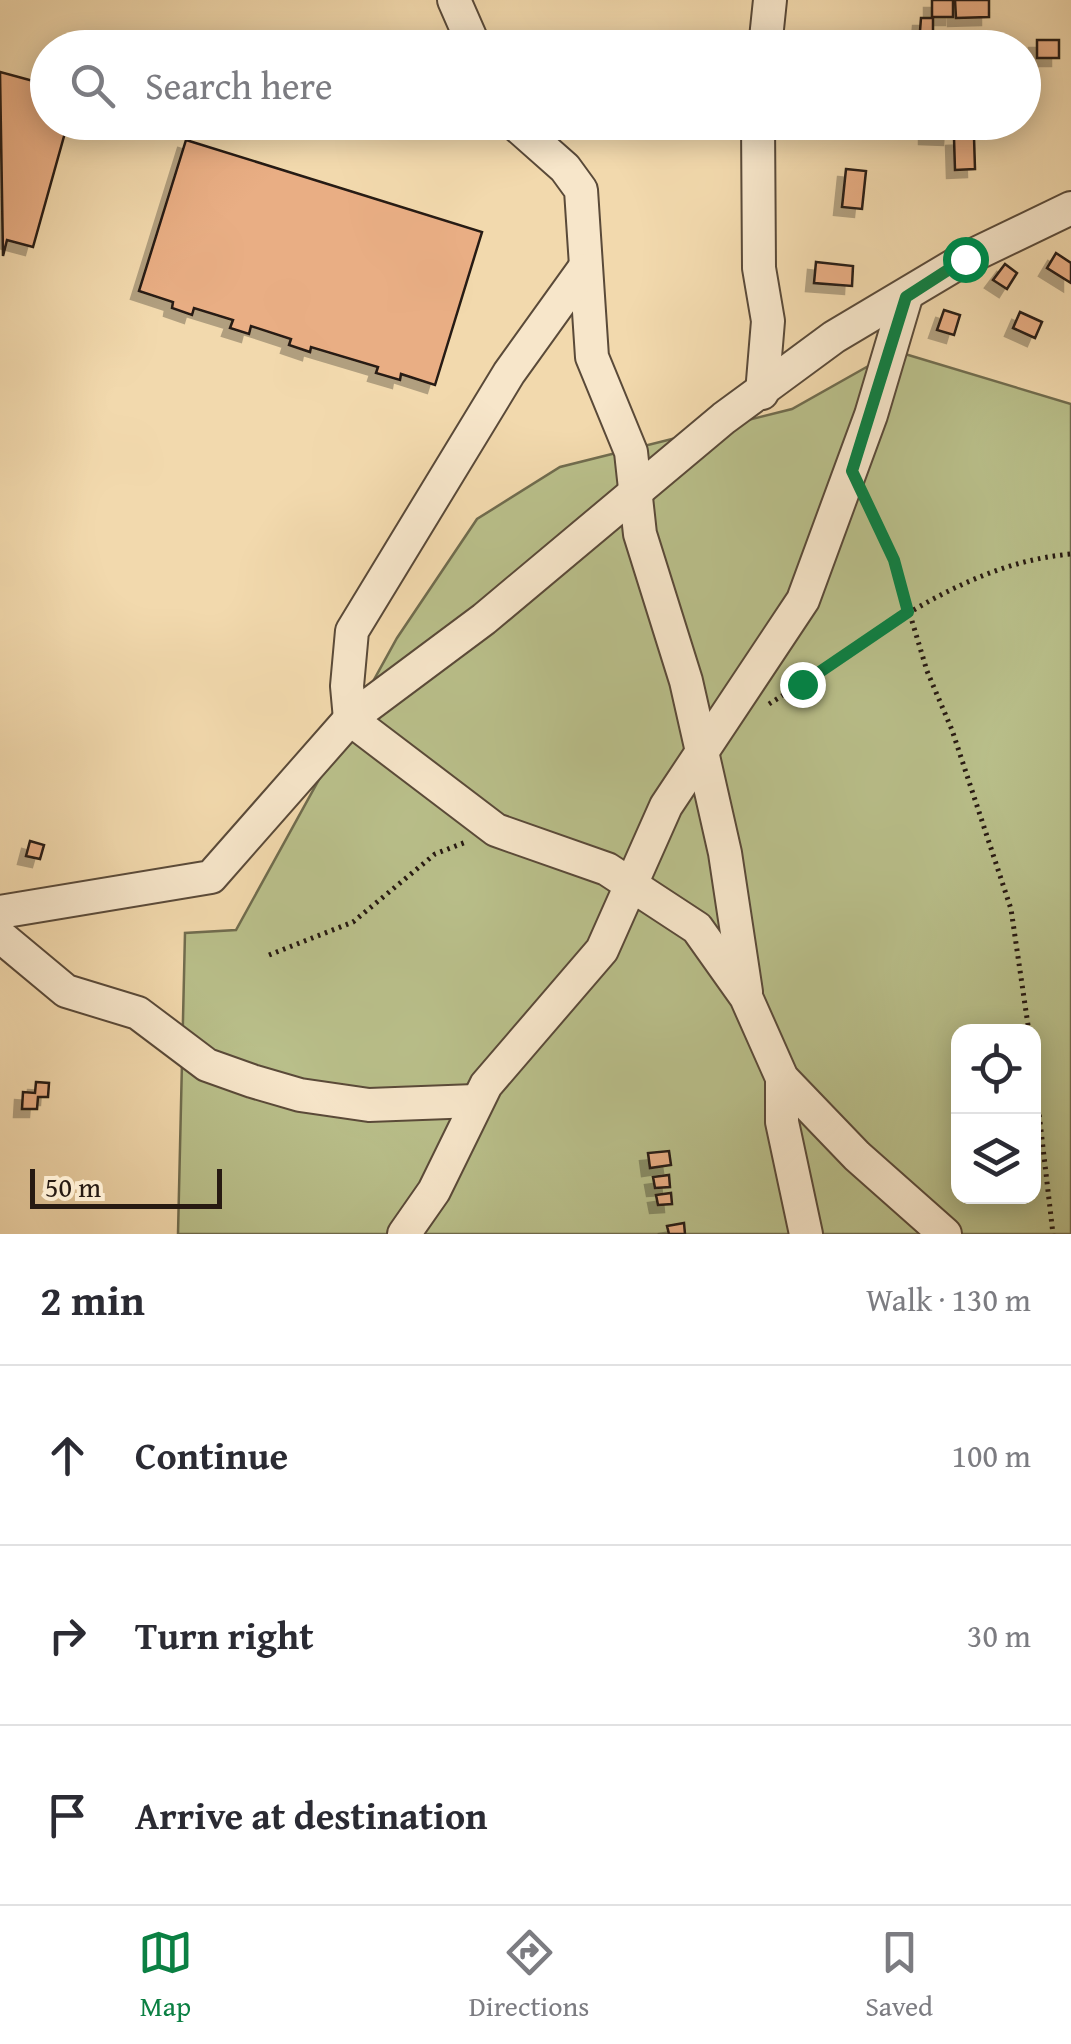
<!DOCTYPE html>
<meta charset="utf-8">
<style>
:root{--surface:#fff;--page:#f2f2f3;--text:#2b2b33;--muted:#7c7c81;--line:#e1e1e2;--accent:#0b8043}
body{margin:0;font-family:"Gentium Book Plus",serif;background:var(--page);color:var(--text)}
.controls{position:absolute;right:30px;bottom:30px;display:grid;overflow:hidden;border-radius:20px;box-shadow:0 5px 25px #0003}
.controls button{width:90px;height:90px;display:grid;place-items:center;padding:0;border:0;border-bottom:2px solid var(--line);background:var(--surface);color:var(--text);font:50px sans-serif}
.scale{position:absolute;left:30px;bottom:25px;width:192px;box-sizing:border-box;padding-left:10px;border:5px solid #271a12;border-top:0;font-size:28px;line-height:35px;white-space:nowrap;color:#271a12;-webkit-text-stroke:8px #f7e6ca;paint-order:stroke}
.stop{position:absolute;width:30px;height:30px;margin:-22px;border:8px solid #0b8043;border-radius:50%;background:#fff}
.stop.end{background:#0b8043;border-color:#fff;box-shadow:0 2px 10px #0008}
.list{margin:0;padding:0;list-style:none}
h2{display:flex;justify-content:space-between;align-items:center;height:130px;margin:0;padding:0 40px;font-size:42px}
h2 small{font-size:32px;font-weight:400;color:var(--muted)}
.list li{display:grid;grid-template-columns:65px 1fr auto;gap:30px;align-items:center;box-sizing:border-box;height:180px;padding:0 40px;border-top:2px solid var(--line)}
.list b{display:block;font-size:38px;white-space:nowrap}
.list em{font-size:32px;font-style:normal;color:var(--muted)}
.icon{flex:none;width:55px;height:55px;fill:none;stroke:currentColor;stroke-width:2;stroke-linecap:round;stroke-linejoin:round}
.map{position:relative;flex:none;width:1071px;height:1234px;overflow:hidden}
.search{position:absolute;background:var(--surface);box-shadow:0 5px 25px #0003;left:30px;right:30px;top:30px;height:110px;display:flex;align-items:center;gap:25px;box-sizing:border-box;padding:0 35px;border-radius:55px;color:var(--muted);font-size:38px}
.sheet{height:670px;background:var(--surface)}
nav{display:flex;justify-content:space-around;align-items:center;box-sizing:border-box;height:140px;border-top:2px solid var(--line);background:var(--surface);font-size:28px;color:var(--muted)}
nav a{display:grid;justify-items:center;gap:5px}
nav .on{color:var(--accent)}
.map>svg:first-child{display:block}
.green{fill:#b9bf8a;stroke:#706c4e;stroke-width:2.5;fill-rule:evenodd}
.building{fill:#e9ae84;stroke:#271a12;stroke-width:2.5;filter:url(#shadow)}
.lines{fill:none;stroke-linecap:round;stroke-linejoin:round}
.minor-casing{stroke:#5a4a39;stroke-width:36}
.path{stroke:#271a12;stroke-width:5;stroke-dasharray:2.5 5;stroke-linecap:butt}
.minor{stroke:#f7e6ca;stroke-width:32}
.route{stroke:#0b8043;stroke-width:12}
</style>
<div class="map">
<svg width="1071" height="1234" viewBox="0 0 1071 1234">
<defs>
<filter id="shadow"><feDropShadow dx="-8" dy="8" stdDeviation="0" flood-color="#0004"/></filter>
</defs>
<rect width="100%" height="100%" fill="#f2d9ad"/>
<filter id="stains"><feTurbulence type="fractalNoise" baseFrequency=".002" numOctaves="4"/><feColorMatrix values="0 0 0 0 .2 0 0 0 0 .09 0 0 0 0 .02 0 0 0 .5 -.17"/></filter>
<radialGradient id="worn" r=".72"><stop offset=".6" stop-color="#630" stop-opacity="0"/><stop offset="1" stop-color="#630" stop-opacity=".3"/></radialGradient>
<path class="green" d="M895,351L1071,404V1234H178L185,933L236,930L397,638L477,519L560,467L792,409ZM958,1032H1034V1196H958Z"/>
<g class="building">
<rect x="932" y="0" width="21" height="17"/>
<path d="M955,0H989V17L956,18Z"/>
<path d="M921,18H933V32L920,31Z"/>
<path d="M816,33L852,48H811Z"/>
<rect x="1037" y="40" width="22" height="18"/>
<path d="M1032,59V78H1024V60Z"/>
<path d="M0,72L48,85V122H68L33,247L7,240L3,256Z"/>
<path d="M927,122H952L951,137L927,136Z"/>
<path d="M974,137L975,169L955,170L954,138Z"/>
<path d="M186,140L482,232L435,385L401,374L400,380L376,373L378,367L311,347L310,352L289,345L291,339L251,326L249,334L230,328L233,320L194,308L192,315L172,308L173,302L139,291Z"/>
<path d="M846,169L866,171L862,209L842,207Z"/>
<path d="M1056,253L1071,263V283L1047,268Z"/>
<path d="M816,262L853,266L852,286L814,283Z"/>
<path d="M1005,264L1017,273L1007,289L993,280Z"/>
<path d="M944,310L960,315L954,335L937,330Z"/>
<path d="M1020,312L1042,322L1035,338L1013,328Z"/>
<path d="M30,841L44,845L40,859L26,856Z"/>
<path d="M36,1082L49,1083L48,1097H38L37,1109H22L23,1092L35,1093Z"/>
<path d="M669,1151L671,1165L650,1168L648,1153Z"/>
<path d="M669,1175L670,1187L655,1188L653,1177Z"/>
<path d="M671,1193L672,1204L658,1205L656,1195Z"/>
<path d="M684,1223L685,1234H669L667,1226Z"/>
</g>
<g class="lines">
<g class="minor-casing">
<g id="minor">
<path d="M454,0L475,48"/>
<path d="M765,48L770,0"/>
<path d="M513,122L565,168L581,190L592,357L631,452L640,534L686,681L725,853L746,992"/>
<path d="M758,122L759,268L768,321L762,393"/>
<path d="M583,270L509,373L352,631L347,686L350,719L496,830L607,869L697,928L746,997L782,1078L857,1156L945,1234"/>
<path d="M0,912L211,877L350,719L484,619L724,418L834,337L965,259L1071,208"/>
<path d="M0,936L66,991L138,1013L207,1065L252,1081L300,1095L369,1105L475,1101"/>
<path d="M782,1078V1122L806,1234"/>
<path d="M404,1234L434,1191L486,1085L602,950L666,806L803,600L871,415L906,297"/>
</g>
</g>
<g class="path">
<path d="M869,501L894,561L927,671L952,730L1011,909L1029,1032"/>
<path d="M769,704C864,645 956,564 1071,554"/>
<path d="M269,955L353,922L435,854L466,842"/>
<path d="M1034,1070L1053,1234"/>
</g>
<use href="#minor" class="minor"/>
</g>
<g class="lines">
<path class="route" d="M802,684L908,612L894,560L852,471L906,297L965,259"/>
</g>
<rect width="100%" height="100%" filter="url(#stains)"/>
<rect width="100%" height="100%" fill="url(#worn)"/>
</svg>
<div class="controls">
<button><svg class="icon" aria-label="locate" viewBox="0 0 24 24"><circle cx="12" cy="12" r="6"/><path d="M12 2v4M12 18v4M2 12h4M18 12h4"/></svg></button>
<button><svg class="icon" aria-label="layers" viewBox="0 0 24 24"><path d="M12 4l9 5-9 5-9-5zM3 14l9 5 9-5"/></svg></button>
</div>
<div class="scale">50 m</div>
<div class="stop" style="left:965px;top:259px"></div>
<div class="stop end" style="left:802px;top:684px"></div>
<div class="search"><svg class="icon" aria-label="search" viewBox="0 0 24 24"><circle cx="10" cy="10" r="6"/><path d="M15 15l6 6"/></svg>Search here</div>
</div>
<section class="sheet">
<h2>2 min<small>Walk · 130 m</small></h2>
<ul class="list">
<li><svg class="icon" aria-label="ahead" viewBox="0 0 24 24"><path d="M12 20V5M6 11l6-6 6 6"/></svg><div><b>Continue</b></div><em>100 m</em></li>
<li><svg class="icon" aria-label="right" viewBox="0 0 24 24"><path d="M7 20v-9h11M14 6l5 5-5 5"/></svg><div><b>Turn right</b></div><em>30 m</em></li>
<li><svg class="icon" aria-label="arrive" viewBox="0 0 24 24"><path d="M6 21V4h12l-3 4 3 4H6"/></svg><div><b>Arrive at destination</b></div></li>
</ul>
</section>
<nav>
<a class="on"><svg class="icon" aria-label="map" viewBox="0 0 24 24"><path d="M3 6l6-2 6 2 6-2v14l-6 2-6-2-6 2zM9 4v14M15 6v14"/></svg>Map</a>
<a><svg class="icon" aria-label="directions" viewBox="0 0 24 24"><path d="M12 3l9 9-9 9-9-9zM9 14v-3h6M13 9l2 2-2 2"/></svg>Directions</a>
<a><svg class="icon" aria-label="saved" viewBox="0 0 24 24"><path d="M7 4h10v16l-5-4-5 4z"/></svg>Saved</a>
</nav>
